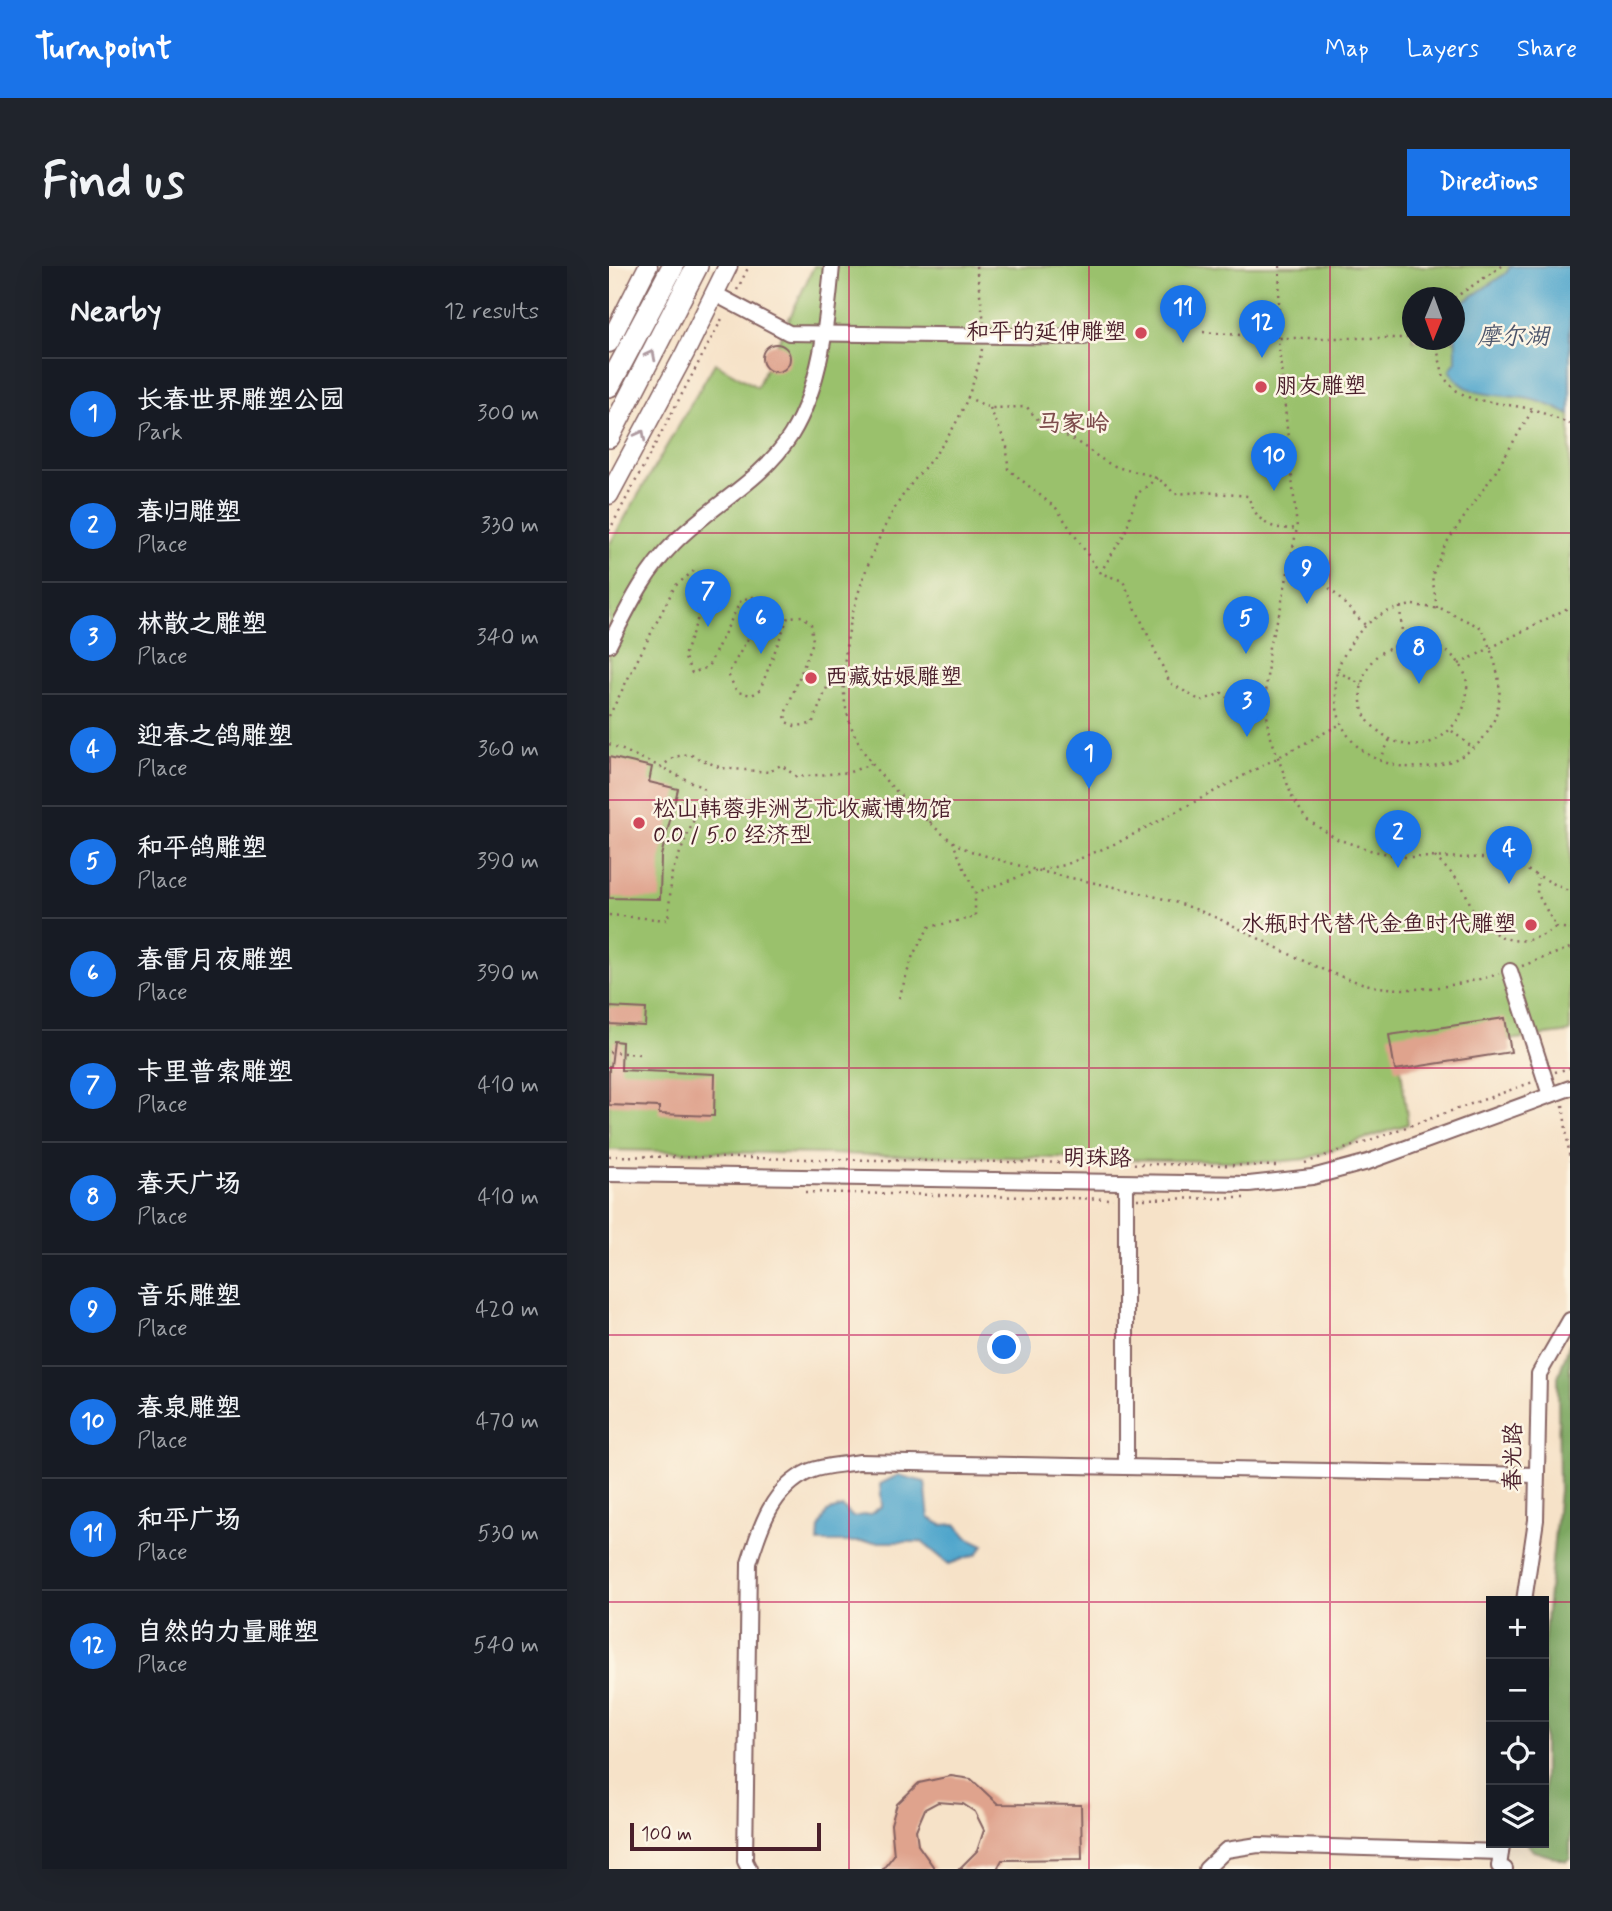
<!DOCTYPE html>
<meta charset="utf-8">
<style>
:root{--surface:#171b24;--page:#20242c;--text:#f1f3f6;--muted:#9ea1a6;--line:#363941;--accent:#1a73e8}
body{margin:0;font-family:Mynerve,"LXGW WenKai TC",sans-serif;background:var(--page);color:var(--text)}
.controls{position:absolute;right:21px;bottom:21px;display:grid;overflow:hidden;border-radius:0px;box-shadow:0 7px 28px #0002}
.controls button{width:63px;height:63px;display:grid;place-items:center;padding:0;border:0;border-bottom:2px solid var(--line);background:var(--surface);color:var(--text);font:35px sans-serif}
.compass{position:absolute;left:793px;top:21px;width:63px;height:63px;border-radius:50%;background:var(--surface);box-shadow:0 7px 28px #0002;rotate:181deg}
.scale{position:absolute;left:21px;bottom:18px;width:191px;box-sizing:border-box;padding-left:7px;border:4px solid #4a1f2b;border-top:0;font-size:19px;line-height:24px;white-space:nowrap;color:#4a1f2b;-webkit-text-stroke:5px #fcf5e5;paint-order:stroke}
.you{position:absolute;left:396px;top:1082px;width:24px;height:24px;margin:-18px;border:5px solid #fff;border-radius:50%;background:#1a73e8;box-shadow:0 0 0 10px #1a73e833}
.badge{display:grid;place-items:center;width:46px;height:46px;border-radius:50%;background:var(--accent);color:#fff;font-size:23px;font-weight:700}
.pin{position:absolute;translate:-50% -58px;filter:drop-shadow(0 2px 4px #0008)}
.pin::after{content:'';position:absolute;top:37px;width:24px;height:21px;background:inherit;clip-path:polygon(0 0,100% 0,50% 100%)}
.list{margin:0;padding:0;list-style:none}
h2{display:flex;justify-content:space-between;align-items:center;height:91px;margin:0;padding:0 28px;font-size:30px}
h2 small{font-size:23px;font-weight:400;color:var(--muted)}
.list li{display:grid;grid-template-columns:46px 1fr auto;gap:21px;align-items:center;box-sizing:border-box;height:112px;padding:0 28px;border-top:2px solid var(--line)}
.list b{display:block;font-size:26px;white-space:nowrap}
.list p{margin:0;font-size:23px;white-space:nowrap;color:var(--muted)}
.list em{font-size:23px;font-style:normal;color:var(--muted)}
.icon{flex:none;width:38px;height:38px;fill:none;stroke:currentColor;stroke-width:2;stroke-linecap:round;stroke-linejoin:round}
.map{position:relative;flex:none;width:961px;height:1603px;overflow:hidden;border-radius:0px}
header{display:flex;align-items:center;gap:42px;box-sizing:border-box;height:98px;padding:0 35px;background:var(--accent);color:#fff}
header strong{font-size:33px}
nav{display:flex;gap:38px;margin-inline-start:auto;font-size:24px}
.intro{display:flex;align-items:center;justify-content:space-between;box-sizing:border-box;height:168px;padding:0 42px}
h1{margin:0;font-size:49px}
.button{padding:18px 32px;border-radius:0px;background:var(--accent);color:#fff;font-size:24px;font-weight:700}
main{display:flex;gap:42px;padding:0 42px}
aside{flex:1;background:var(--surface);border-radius:0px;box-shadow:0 7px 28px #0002}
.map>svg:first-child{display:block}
.green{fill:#9ac16c;stroke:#72704c;stroke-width:2;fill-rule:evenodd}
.forest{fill:#7ba760;stroke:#626346;stroke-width:2}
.water{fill:#50a6cc;stroke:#4d627c;stroke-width:2}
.building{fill:#dfa38d}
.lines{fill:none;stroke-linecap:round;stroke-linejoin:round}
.minor-casing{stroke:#866362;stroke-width:18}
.major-casing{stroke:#866362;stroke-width:21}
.highway-casing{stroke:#866362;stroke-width:24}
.path{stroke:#866362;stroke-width:2.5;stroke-dasharray:2 5;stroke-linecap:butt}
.minor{stroke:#fff;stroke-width:14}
.major{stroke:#fff;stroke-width:18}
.highway{stroke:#fff;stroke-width:21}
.oneway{stroke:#ae9aa0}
.grid{fill:none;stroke:#c2185b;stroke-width:2;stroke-opacity:0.55}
.poi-dot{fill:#d1495b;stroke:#fcf5e5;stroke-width:2.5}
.labels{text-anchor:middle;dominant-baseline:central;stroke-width:5;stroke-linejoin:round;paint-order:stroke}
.poi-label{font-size:23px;fill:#4a1f2b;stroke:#fcf5e5;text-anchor:start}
.street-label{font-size:23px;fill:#4a1f2b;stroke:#fcf5e5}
.water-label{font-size:24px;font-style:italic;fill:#4c556b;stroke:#fcf5e5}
.neighbourhood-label{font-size:24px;font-weight:bold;fill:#7e4d4d;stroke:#fcf5e5}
</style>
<header>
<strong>Turnpoint</strong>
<nav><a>Map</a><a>Layers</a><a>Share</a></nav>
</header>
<div class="intro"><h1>Find us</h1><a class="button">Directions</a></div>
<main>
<aside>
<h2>Nearby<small>12 results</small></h2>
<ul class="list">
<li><span class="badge">1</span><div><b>长春世界雕塑公园</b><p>Park</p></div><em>300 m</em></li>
<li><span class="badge">2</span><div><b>春归雕塑</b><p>Place</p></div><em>330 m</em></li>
<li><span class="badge">3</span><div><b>林散之雕塑</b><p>Place</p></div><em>340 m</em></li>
<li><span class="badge">4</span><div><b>迎春之鸽雕塑</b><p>Place</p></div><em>360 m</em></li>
<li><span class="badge">5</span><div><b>和平鸽雕塑</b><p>Place</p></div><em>390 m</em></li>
<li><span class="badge">6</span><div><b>春雷月夜雕塑</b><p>Place</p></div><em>390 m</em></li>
<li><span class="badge">7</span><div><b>卡里普索雕塑</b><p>Place</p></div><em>410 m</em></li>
<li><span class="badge">8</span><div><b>春天广场</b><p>Place</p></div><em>410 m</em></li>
<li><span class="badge">9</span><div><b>音乐雕塑</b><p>Place</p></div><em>420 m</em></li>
<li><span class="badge">10</span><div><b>春泉雕塑</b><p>Place</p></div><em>470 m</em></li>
<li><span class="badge">11</span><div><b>和平广场</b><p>Place</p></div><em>530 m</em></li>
<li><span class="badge">12</span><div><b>自然的力量雕塑</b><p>Place</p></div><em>540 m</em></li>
</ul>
</aside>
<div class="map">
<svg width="961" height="1603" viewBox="0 0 961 1603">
<rect width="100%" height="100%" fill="#fcf5e5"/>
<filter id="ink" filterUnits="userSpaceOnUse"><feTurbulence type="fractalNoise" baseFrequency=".0143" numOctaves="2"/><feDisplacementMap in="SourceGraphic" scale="14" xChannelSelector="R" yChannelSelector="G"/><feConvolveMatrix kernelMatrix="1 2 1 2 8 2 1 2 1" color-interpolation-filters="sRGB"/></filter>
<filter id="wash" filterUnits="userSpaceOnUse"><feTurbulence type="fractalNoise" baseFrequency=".00686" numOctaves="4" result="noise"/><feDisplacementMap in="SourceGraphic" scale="28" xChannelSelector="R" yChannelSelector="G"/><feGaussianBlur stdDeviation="1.57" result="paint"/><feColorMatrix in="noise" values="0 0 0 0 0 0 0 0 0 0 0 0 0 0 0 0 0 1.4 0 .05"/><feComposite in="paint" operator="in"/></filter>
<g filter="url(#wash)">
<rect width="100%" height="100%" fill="#f6e2c8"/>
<path class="green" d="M205,0H961V766L790,788L799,858L697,893L665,896L0,884V279L106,97L148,121ZM804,32H846V74H804Z"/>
<path class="forest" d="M961,1076V1592L957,1595L924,1585L918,1577H935V1376L950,1224L949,1111Z"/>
<g class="water">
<path d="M902,0H961V149C947,142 935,136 920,133C891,127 856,134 841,104L847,95L846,42L897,7Z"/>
<path d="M289,1209L316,1216L320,1252L333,1259L347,1258L358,1271L375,1279L368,1288L340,1298L313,1276H209L210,1262L218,1246L233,1241L244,1251L261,1248L273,1240L271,1218Z"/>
</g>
<g id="blocks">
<g class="building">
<circle cx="167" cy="92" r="14"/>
<path d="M0,491L43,501L40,516L69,523L52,590L51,633L0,632Z"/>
<path d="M0,741L37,743L36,760L0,758Z"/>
<path d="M896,752L902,786L786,804L780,769Z"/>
<path d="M5,775L13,776L12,804L106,808L105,850L50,848V841L0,839V800H2Z"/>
<path d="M342,1510L362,1513L389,1538L472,1539L473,1593L393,1594L388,1603H350L368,1585L375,1564L366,1546L354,1538L329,1536L316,1543L307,1564L309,1579L326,1603H274L285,1589L282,1558L288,1538L310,1517Z"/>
</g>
</g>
</g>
<g filter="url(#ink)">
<use href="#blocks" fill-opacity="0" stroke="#866362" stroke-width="2"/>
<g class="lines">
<g class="minor-casing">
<g id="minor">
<path d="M106,28L180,67L475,71"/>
<path d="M0,379C19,342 35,307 65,277C102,239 153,215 182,169C212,120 218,56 223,0"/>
<path d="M901,705L941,829"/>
<path d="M0,908L640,918L703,911L759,896L961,822"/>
<path d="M517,1201V917"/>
<path d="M915,1335L927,1254L930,1108L961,1054"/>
<path d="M893,1580L890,1600L896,1603"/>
<path d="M140,1603L136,1595L140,1297C151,1261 163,1222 201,1205C215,1199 235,1199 250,1196L927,1209"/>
<path d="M597,1603L617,1584L649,1579L892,1586"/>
</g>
</g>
<g class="major-casing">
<g id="major">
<path d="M0,77L39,0"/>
<path d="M0,229L76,87L119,0"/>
</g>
</g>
<g class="highway-casing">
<g id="highway">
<path d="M0,120L64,0"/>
<path d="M0,171L88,0"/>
</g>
</g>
<g class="path">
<path d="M367,0L375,56"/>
<path d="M671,0L669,72L688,262L671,345L660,380L657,428L659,463L683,531L697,553L728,573L764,585L796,591L881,592L914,602L961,626"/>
<path d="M128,24L140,0"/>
<path d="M845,32L893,0"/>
<path d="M594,66L669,72H804"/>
<path d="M826,74L835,112L848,125L863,133L924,143L961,158"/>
<path d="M373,83C366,118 352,154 331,182C317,201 301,217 289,237C258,287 231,368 235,428C238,467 261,500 288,526C307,544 327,565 349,579C363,587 382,591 398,596C453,613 510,619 565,636C634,656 694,705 765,720C807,728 850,719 890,708"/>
<path d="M358,131L381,142L418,141C436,165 448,163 471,178C482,185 492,194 503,199C529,210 547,203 565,228L595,226L639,230C648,256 660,265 688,262"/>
<path d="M381,142L398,180L399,203L448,243L491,307L514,315L561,417L592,435L613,427L628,438L657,442"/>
<path d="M0,265L115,49"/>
<path d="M679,302L703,304L756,359"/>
<path d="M491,307L516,267L528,228L548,212"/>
<path d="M804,339L833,343L873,362C882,384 893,410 890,434C879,526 728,523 727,430C726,415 727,402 735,389C751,359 770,344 804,339Z"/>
<path d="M791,341L794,379"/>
<path d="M828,342L823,310L836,279L887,205L924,143"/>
<path d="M804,376C914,385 834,535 761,457C745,440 751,403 769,389C778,381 793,379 804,376Z"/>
<path d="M850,398L961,341"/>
<path d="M728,405L753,419"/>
<path d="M0,450L66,320L86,304L102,316L75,390L83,407L99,401L132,334L147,330L157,340L119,408L128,426L143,429L151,424L179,351L193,350L202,358L204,376L176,448L177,456L186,460L203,458L219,419L235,416"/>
<path d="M843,465L865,483"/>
<path d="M0,478L52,501L65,491L80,488L112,502L160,506L172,499L188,511L241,506L262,498"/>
<path d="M771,495L781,473"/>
<path d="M321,557L338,528"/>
<path d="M826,591C834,600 846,609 852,619C858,628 861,640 867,649C889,679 919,682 947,661L928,627L929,612"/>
<path d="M366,627L426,605L456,599L512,575L730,459"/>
<path d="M0,649L59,654L63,606L94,532V522L52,501"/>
<path d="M947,661L961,663"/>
<path d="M913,700L961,682"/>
<path d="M290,732L304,689L320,661L366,651V627L344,577"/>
<path d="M0,786L31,788"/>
<path d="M946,806L961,802"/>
<path d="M954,839L961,895"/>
<path d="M0,890L672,900"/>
<path d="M696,897L924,816"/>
<path d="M196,926L504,933"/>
<path d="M528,933L637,932"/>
</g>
<use href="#minor" class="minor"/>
<use href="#major" class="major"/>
<use href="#highway" class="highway"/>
</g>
<defs><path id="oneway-chevron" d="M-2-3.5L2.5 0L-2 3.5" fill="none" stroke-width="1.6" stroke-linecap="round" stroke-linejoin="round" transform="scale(1.75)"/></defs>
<g class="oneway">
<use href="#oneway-chevron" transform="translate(42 89) rotate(-63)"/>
<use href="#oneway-chevron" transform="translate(32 169) rotate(-62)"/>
</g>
</g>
<path class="grid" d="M240,0V1603M480,0V1603M721,0V1603M0,267H961M0,534H961M0,802H961M0,1069H961M0,1336H882M935,1336H961"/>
<g class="poi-dot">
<circle cx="532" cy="67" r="7"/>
<circle cx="652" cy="121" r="7"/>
<circle cx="202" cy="412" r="7"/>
<circle cx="30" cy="557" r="7"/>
<circle cx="922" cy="659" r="7"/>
</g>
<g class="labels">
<g class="poi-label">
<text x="518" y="67" text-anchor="end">和平的延伸雕塑</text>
<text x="666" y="121">朋友雕塑</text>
<text x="216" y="412">西藏姑娘雕塑</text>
<text x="44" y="544">松山韩蓉非洲艺术收藏博物馆<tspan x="44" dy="26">0.0 / 5.0 经济型</tspan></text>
<text x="908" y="659" text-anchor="end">水瓶时代替代金鱼时代雕塑</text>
</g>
<g class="street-label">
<text transform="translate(488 893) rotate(1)">明珠路</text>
<text transform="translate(905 1191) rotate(-89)">春光路</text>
</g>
<g class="water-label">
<text x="904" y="71">摩尔湖</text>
</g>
<g class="neighbourhood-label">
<text x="464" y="158">马家岭</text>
</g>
</g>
</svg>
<div class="controls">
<button>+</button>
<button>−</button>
<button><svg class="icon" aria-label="locate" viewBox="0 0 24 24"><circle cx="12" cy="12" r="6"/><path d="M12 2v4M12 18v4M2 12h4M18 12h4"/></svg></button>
<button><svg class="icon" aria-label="layers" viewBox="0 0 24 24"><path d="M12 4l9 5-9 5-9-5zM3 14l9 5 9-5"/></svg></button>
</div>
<svg class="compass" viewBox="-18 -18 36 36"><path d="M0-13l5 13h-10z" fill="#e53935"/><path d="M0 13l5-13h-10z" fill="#9ea1a6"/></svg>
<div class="scale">100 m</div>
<div class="you"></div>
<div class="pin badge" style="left:480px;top:523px">1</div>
<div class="pin badge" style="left:789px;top:602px">2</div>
<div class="pin badge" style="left:638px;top:471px">3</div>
<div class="pin badge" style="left:900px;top:618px">4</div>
<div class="pin badge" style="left:637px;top:388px">5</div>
<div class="pin badge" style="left:152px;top:388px">6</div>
<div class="pin badge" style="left:99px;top:361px">7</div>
<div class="pin badge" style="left:810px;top:418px">8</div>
<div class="pin badge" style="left:698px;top:338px">9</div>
<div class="pin badge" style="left:665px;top:225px">10</div>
<div class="pin badge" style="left:574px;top:77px">11</div>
<div class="pin badge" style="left:653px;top:92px">12</div>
</div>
</main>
